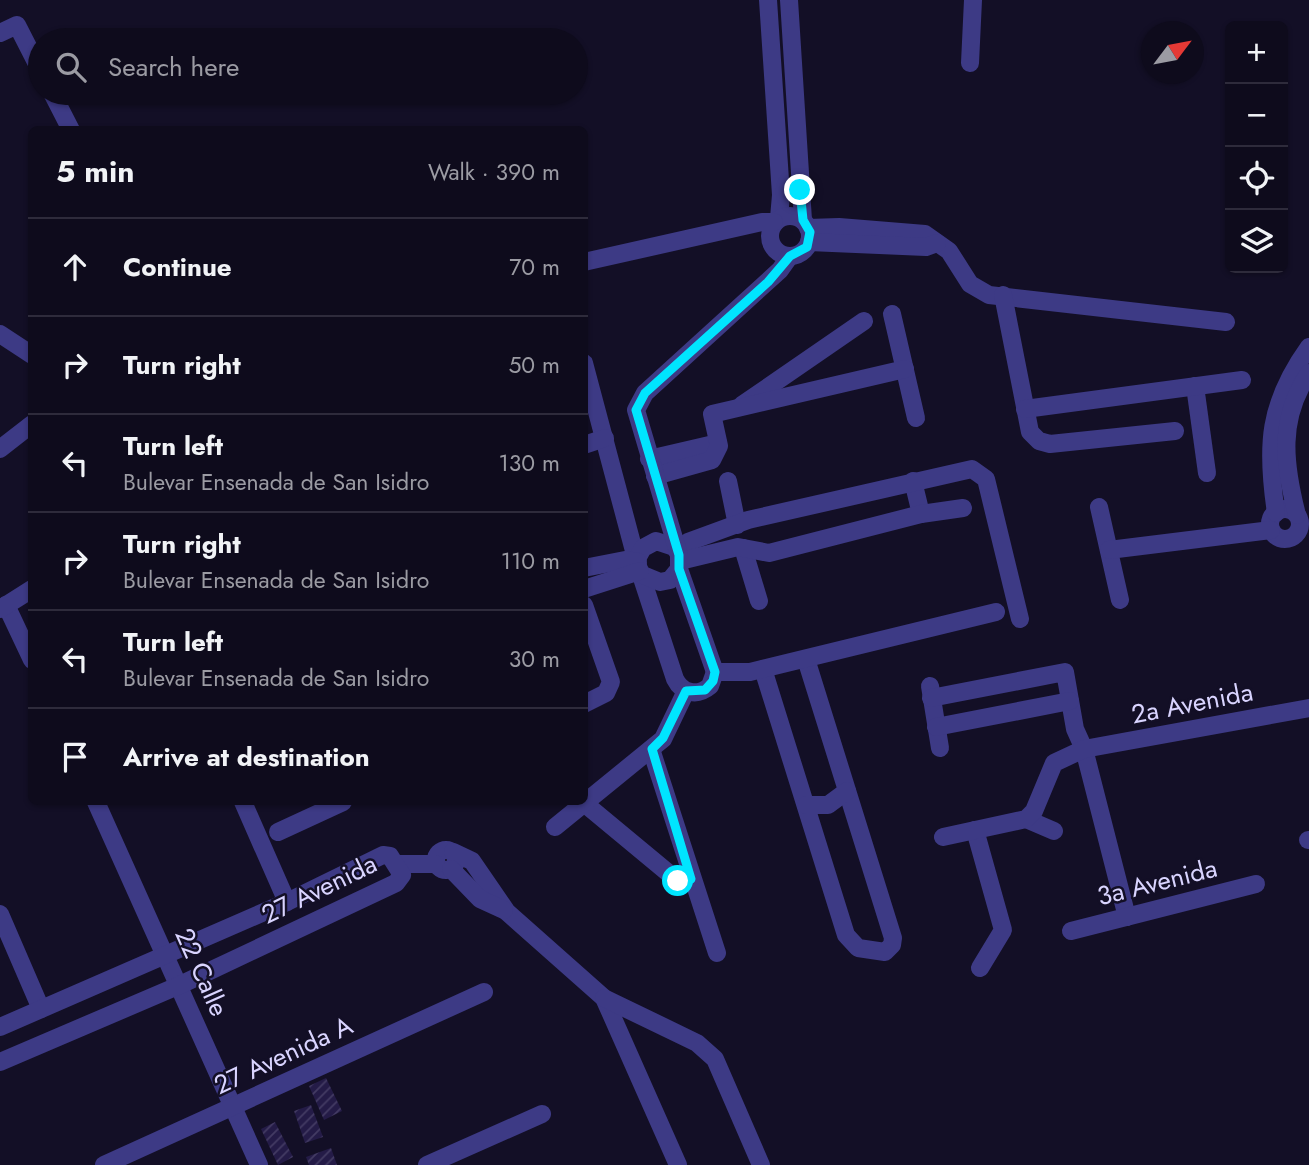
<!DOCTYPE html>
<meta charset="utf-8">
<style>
:root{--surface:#0e0b1c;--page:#1c1929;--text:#f1f3f6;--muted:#9b9ba3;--line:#2e2b3b}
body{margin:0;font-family:Jost,sans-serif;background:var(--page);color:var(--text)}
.controls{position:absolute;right:21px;top:21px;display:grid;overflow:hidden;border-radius:10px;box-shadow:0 2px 5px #0004}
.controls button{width:63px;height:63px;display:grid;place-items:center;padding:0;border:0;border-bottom:2px solid var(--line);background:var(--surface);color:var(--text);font:35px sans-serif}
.compass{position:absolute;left:1141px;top:21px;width:63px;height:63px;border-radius:50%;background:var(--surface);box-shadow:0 2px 5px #0004;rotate:58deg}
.stop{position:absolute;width:21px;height:21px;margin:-16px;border:5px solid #00e5ff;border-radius:50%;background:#fff}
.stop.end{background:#00e5ff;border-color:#fff;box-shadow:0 2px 7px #0008}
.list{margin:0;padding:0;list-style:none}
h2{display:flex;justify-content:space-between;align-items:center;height:91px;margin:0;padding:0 28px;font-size:30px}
h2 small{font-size:23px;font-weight:400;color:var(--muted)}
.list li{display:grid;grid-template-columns:46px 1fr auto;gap:21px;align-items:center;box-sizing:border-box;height:98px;padding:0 28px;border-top:2px solid var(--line)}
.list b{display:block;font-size:26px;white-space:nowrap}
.list p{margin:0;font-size:23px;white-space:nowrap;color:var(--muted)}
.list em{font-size:23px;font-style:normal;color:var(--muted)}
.icon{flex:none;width:38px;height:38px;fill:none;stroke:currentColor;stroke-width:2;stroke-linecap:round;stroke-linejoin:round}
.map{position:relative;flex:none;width:1309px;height:1165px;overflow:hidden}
.search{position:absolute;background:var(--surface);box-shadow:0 2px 5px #0004;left:28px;top:28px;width:560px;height:77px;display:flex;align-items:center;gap:18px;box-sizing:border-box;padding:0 24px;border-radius:38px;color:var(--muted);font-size:26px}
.panel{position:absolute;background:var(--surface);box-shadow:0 2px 5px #0004;left:28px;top:126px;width:560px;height:679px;border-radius:10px}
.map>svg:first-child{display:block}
.building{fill:url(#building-hatch)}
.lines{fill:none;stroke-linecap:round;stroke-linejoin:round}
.minor{stroke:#3d3a85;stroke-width:18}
.route{stroke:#00e5ff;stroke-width:9}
.labels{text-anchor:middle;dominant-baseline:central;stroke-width:5;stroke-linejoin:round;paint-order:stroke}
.street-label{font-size:26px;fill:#d9d4ff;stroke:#130f26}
</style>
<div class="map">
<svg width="1309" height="1165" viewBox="0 0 1309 1165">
<defs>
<pattern id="building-hatch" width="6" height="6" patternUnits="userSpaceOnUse" patternTransform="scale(1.75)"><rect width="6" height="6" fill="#241b47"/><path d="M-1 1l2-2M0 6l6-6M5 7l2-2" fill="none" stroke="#433b63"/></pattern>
</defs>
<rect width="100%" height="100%" fill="#130f26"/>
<g class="building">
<path d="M326,1078L342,1111L324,1120L309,1086Z"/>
<path d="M311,1105L323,1137L305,1143L294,1111Z"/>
<path d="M275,1122L293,1157L278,1165L261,1129Z"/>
<path d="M331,1148L337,1165H309L306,1157Z"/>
</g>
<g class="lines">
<g class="minor">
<path d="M768,0L781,195L779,218"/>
<path d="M789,0L803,220"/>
<path d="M0,33L17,25L40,70"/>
<path d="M970,63L973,0"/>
<path d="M52,93L71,130"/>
<circle cx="790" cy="236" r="20"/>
<path d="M808,228L839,227L925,234L949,251L970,284L989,295L1226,322"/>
<path d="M809,242L926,247L937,243"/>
<path d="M584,262L762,222H774"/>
<path d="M1003,295L1030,432L1039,441L1050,444L1175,431"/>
<path d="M892,314L916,418"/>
<path d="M0,334L32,355"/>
<path d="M584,363L638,566L675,679C682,693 697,697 710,686L715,672"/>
<path d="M1195,386L1207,473"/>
<path d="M742,405L864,321"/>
<path d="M1025,409L1242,380"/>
<path d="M584,445L605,438"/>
<path d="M0,449L32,424"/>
<path d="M649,459L718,443"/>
<path d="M655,476L712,460L719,446L712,414L905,369"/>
<path d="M728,481L737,525"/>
<path d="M913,481L921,514"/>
<path d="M1099,507L1120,600"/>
<circle cx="1285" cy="524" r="15"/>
<path d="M1276,513C1266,446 1268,404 1309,347"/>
<path d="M1297,515C1284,464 1278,419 1309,373"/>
<path d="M743,548L759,601"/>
<path d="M1109,550L1271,530"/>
<path d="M677,551L688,542L748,520L972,469L986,479L1020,619"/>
<path d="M638,557L643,548L656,541L674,547"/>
<path d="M680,561L738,547L769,553L921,514L963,508"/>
<path d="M584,568L625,560L638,562"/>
<path d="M643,575L660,582L670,580L679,569"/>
<path d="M584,589L640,571"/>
<path d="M6,605L32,660"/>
<path d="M584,605L611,682L606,693L584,704"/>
<path d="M0,609L32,589"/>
<path d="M763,669L846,935L858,948L885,952L892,945L893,938L806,659"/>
<path d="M715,672L679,569V555L636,410L645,393L780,270L790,256"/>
<path d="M715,672H750L996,612"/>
<path d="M930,686L940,748"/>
<path d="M931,698L1065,672L1075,729L1084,749L1127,917"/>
<path d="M936,727L1070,701"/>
<path d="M651,749L717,953"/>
<path d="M96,802L259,1165"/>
<path d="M243,802L287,902"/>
<path d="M584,803L678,881L691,879"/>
<path d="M806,805H828L847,791"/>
<path d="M1026,819L1054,831"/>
<path d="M555,827L663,739L686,691"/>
<path d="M975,830L1003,930L980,968"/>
<path d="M278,832L343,802"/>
<path d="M943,837L1026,819L1034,811L1054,763L1084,749L1309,708"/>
<path d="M1308,840H1309"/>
<circle cx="446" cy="860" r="10"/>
<path d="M453,852L472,861L507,912L604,998L678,1165"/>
<path d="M396,864H436"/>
<path d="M451,869L480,899L504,910"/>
<path d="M0,914L41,1009"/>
<path d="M1071,931L1256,884"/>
<path d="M604,998L697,1043L715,1059L761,1165"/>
<path d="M0,1027L287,902L383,855L390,856L402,875L396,883L180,985L0,1062"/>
<path d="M104,1165L484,992"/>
<path d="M427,1165L542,1114"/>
</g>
</g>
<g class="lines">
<path class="route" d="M678,881L691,879L652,749L663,738L686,691L705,690L713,681L715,672L679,569V555L636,410L645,393L768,282L790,256L807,247L810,232L803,220L800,190"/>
</g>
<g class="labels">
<g class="street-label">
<text transform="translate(1192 703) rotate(-11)">2a Avenida</text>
<text transform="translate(1157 882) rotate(-14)">3a Avenida</text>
<text transform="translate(319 889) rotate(-26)">27 Avenida</text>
<text transform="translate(202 972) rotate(66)">22 Calle</text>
<text transform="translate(283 1055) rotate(-25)">27 Avenida A</text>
</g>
</g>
</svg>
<div class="controls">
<button>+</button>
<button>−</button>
<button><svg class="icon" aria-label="locate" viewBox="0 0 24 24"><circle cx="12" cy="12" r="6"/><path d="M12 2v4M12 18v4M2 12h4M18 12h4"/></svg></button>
<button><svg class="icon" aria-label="layers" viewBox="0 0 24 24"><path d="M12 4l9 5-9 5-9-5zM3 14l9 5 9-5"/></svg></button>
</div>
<svg class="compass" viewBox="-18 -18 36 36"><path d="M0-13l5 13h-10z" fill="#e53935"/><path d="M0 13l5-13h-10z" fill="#9b9ba3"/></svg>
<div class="stop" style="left:678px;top:881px"></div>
<div class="stop end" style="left:800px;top:190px"></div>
<div class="search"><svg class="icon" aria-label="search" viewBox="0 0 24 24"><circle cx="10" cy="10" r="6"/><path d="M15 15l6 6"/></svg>Search here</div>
<section class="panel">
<h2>5 min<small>Walk · 390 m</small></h2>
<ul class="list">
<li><svg class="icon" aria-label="ahead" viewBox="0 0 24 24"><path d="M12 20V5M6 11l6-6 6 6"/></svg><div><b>Continue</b></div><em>70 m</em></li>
<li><svg class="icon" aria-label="right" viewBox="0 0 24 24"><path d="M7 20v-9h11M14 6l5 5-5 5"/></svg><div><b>Turn right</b></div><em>50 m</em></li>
<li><svg class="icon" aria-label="left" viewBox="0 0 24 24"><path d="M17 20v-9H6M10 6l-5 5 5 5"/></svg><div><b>Turn left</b><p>Bulevar Ensenada de San Isidro</p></div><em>130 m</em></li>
<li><svg class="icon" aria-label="right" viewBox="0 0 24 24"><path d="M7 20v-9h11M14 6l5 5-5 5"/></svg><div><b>Turn right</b><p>Bulevar Ensenada de San Isidro</p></div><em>110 m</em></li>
<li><svg class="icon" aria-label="left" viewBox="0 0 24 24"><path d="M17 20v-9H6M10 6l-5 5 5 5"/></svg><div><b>Turn left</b><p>Bulevar Ensenada de San Isidro</p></div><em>30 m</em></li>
<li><svg class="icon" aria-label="arrive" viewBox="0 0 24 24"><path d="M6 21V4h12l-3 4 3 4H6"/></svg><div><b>Arrive at destination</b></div></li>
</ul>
</section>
</div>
